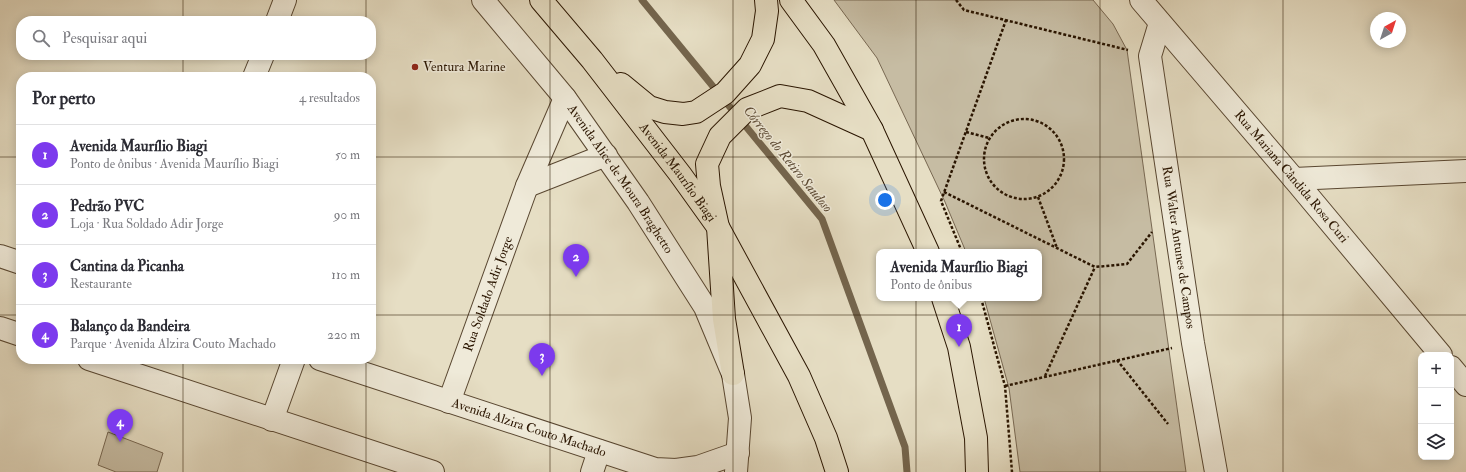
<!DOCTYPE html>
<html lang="pt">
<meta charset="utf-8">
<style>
:root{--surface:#fff;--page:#f2f2f3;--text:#2b2b33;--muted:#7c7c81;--line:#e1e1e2;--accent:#7c3aed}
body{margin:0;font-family:"IM FELL Double Pica",serif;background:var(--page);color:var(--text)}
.controls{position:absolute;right:12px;bottom:12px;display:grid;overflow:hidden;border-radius:8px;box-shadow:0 2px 10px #0003}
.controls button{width:36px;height:36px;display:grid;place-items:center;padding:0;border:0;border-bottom:1px solid var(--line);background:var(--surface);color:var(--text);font:20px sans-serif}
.compass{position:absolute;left:1370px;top:12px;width:36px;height:36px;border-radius:50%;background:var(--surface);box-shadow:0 2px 10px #0003;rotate:39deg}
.you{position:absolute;left:885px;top:200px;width:14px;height:14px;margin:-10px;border:3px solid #fff;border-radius:50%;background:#1a73e8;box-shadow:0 0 0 6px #1a73e833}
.badge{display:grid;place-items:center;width:26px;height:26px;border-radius:50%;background:var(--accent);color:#fff;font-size:13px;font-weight:700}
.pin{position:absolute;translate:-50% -33px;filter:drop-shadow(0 1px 2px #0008)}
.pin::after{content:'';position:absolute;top:21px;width:14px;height:12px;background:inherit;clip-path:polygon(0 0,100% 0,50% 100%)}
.popup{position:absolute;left:876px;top:249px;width:166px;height:52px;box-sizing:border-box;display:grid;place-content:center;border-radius:8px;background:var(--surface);filter:drop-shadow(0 1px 3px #0005);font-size:13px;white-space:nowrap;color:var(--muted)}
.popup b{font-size:15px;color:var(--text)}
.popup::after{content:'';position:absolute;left:50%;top:100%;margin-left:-8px;border:8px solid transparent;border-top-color:var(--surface)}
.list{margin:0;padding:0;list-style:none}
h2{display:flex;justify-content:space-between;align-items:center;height:52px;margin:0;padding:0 16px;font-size:17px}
h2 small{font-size:13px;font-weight:400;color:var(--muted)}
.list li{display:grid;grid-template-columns:26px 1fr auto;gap:12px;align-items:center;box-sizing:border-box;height:60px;padding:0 16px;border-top:1px solid var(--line)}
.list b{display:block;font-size:15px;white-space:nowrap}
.list p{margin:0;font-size:13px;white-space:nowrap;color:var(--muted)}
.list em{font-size:13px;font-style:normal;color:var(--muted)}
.icon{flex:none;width:22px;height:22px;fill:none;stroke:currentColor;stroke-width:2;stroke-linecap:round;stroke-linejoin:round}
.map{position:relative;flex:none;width:1466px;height:472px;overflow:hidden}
.search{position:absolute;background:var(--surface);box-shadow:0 2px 10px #0003;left:16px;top:16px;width:360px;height:44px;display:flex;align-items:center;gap:10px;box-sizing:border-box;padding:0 14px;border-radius:16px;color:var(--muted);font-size:15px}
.panel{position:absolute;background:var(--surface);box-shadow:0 2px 10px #0003;left:16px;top:72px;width:360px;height:292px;border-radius:16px}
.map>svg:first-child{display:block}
.green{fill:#c6bca3;stroke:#786852}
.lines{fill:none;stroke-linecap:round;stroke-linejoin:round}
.stream{stroke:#74654d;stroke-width:7}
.minor-casing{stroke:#594731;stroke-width:24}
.major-casing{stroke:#2a1500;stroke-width:24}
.path{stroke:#2a1500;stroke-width:2.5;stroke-dasharray:3 2;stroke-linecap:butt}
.minor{stroke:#efead9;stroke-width:22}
.major{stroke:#e6dec4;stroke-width:22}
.grid{fill:none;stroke:#2a1500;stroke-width:1;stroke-opacity:0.55}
.poi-dot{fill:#8f2418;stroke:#efead9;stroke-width:1.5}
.labels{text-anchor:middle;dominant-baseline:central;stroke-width:3;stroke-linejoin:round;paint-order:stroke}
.poi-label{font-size:13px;fill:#2a1500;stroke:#efead9;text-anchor:start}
.street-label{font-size:13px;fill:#2a1500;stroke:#efead9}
.water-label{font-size:14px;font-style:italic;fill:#5c4a34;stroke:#efead9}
</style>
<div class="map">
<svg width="1466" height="472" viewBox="0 0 1466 472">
<rect width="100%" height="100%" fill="#e6dec4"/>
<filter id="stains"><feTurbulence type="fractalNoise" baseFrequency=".005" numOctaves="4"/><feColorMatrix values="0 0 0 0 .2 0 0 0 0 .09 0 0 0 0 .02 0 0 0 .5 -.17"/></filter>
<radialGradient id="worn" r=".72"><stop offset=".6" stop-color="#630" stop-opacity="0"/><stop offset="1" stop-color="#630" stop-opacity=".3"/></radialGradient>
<g class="green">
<path d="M834,0H1093L1113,24L1127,50L1186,472H1020L1009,388L984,298H1039V252H966L945,202L877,58Z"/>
<path d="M108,432L163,453L157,472H116L98,465Z"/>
</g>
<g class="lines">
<path class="stream" d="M642,0L822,219L905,447L907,472"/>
<g class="minor-casing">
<g id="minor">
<path id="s1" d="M483,0L565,98L638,202L705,307L733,374L740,418L736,472"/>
<path id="s2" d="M1141,0L1294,179L1441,355"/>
<path d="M277,21L285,0"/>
<path id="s3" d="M1160,23L1150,56L1193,343L1216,472"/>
<path d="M254,77L263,55"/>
<path d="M1294,179L1466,171"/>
<path d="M527,186L606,155"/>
<path d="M0,256L21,263"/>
<path d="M0,328L21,335"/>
<path d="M89,359L433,472"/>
<path id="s4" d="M320,359L655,469L676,470L698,467L738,453"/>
<path d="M1451,367L1466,385"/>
<path id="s5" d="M449,402L527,186L565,98"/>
<path d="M272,420L294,359"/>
<path d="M592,472L599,451"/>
</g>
</g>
<g class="major-casing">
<g id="major">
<path id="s6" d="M541,0L592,60L680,174L718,227L799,376L826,438L837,472"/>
<path d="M791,0L824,45L872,130L928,252"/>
<path d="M621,84L649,107L665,112L683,114L696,112L725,93L750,65L763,39L767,11L766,0"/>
<path d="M943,298L959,347L976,438L977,472"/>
<path d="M733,374L724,319L718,227L709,186L707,164L720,136L747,109L780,96L808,101L872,130"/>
</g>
</g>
<g class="path">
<path d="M956,0L964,10L1128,50"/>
<circle cx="1024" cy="159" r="40"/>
<path d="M966,132L989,138"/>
<path d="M944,192L1095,267L1127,264L1152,232"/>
<path d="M1038,197L1057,248"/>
<path d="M962,252L941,201L1006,20"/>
<path d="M981,298L1005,386L1012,472"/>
<path d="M1117,360L1168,424"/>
<path d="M1045,376L1095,267"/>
<path d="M1005,386L1172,348"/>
</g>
<use href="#minor" class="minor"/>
<use href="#major" class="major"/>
</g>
<path class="grid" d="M183,0V21M366,0V21M550,0V472M733,0V472M916,0V472M1100,0V472M1283,0V472M183,55V77M366,55V77M0,157H21M371,157H1466M0,315H21M371,315H1466M183,359V472M366,359V472"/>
<circle class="poi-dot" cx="415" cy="67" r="4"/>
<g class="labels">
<g class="poi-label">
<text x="423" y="67">Ventura Marine</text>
</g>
<g class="street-label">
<text stroke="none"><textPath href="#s6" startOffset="220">Avenida Maurílio Biagi</textPath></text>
<text stroke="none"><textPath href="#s2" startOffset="232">Rua Mariana Cândida Rosa Curi</textPath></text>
<text stroke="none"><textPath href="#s1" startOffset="226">Avenida Alice de Moura Braghetto</textPath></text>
<text stroke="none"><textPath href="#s3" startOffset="228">Rua Walter Antunes de Campos</textPath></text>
<text stroke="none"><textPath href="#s5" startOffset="115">Rua Soldado Adir Jorge</textPath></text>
<text stroke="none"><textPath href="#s4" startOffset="220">Avenida Alzira Couto Machado</textPath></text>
</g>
<g class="water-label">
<text transform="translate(788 159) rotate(51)">Córrego do Retiro Saudoso</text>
</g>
</g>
<rect width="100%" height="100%" filter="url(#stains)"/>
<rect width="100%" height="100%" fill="url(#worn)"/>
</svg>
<div class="controls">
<button>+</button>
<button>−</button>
<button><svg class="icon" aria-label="layers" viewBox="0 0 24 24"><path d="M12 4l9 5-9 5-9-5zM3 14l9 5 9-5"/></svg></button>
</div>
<svg class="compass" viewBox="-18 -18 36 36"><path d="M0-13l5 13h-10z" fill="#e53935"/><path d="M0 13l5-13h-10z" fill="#7c7c81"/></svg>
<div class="you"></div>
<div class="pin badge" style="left:959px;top:347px">1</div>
<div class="popup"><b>Avenida Maurílio Biagi</b>Ponto de ônibus</div>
<div class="pin badge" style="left:576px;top:277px">2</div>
<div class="pin badge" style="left:542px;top:376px">3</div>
<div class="pin badge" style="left:120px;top:442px">4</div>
<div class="search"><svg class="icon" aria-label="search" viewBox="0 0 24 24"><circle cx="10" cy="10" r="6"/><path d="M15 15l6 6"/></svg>Pesquisar aqui</div>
<section class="panel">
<h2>Por perto<small>4 resultados</small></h2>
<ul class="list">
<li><span class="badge">1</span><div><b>Avenida Maurílio Biagi</b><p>Ponto de ônibus · Avenida Maurílio Biagi</p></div><em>50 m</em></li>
<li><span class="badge">2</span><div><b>Pedrão PVC</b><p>Loja · Rua Soldado Adir Jorge</p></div><em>90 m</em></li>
<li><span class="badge">3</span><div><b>Cantina da Picanha</b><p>Restaurante</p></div><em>110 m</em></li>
<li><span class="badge">4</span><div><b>Balanço da Bandeira</b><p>Parque · Avenida Alzira Couto Machado</p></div><em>220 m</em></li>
</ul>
</section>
</div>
